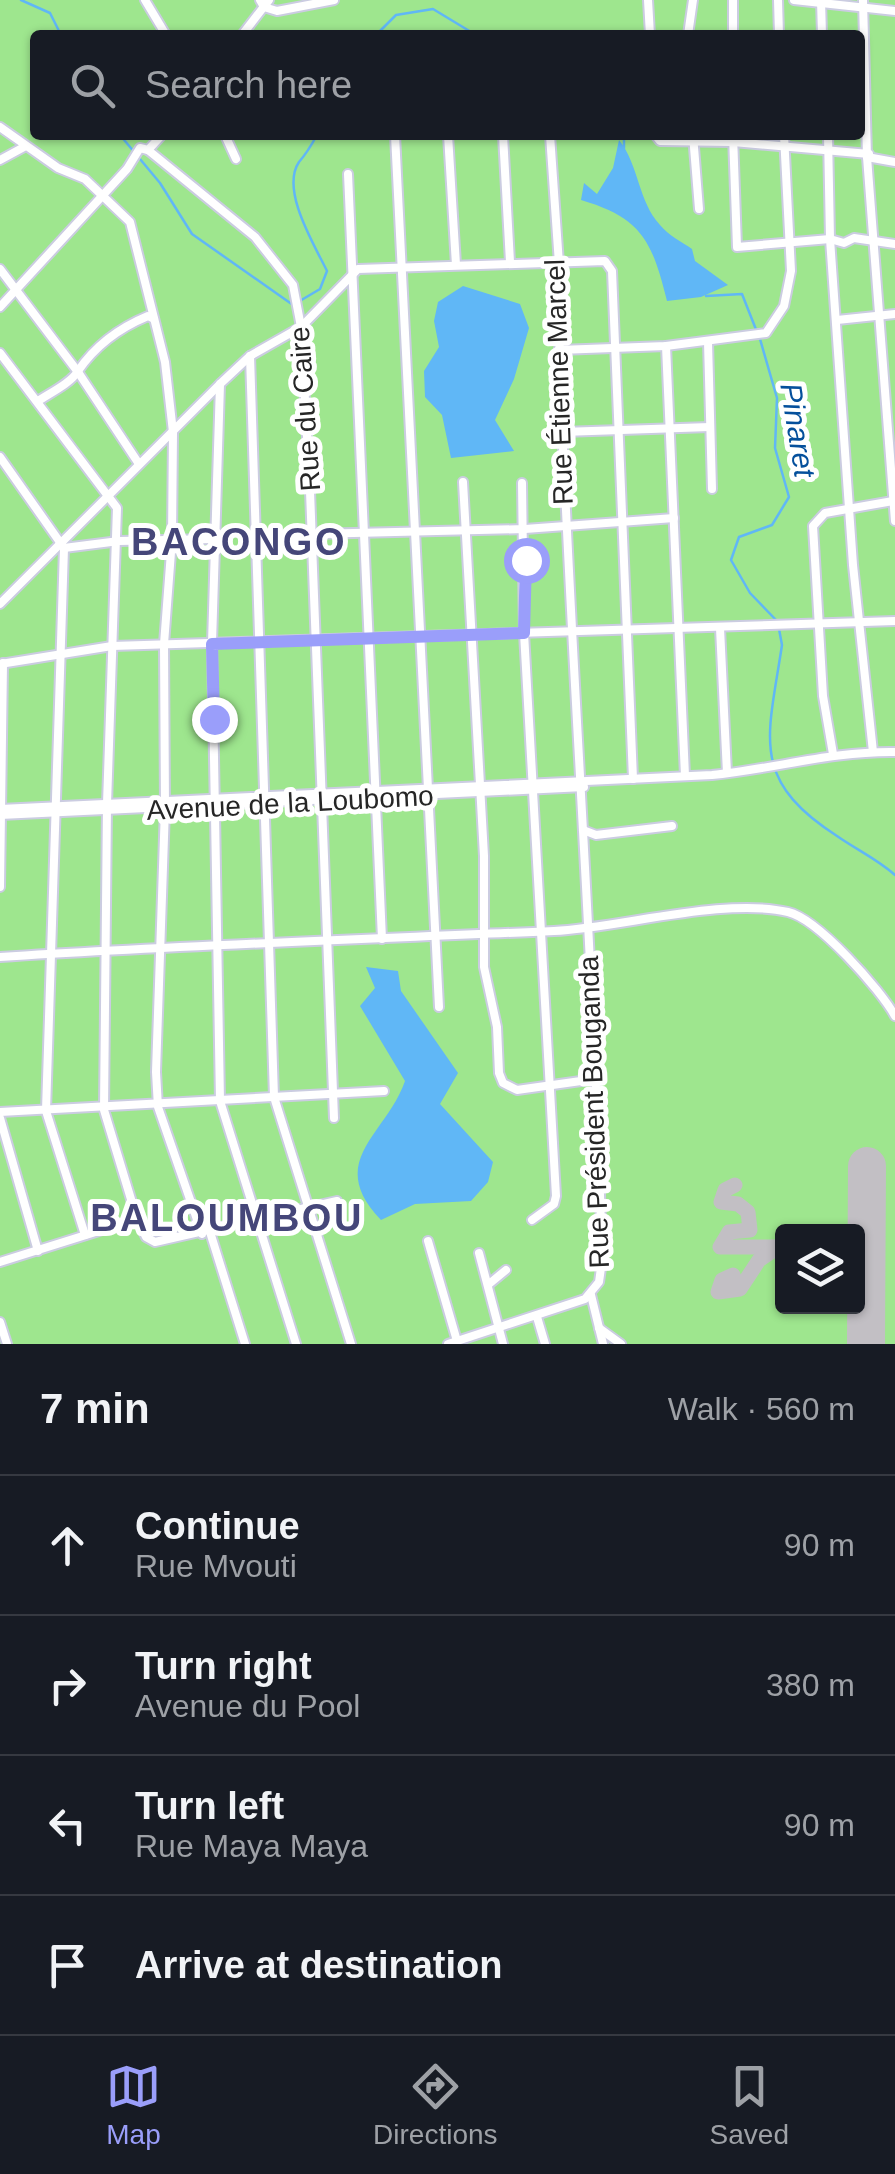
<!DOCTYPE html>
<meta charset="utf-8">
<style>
:root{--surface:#171b24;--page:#242831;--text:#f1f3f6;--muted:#9ea1a6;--line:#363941;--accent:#9a9efa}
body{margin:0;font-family:Helvetica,sans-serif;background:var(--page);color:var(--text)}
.controls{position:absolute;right:30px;bottom:30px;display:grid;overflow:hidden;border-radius:10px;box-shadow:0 2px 8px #0004}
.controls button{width:90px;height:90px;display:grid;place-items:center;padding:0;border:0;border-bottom:2px solid var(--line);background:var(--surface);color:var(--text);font:50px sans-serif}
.stop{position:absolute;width:30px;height:30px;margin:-22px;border:8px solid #9a9efa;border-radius:50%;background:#fff}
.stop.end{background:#9a9efa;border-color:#fff;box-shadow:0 2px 10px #0008}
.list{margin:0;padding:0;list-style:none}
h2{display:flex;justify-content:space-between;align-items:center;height:130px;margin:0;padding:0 40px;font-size:42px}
h2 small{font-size:32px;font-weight:400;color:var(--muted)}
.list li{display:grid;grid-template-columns:65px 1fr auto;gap:30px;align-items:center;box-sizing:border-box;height:140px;padding:0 40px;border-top:2px solid var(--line)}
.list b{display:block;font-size:38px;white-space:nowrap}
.list p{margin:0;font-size:32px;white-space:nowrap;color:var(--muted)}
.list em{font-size:32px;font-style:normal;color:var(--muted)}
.icon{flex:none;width:55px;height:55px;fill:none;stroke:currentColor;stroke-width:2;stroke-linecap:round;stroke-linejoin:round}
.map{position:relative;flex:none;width:895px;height:1344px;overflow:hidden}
.search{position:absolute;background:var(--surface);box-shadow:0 2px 8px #0004;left:30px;right:30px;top:30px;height:110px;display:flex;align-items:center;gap:25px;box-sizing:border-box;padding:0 35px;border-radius:10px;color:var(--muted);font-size:38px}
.sheet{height:690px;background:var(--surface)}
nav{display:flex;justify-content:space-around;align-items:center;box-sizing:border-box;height:140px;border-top:2px solid var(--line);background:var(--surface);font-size:28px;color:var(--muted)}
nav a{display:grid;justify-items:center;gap:5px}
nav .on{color:var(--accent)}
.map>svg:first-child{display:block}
.green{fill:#9ee68e;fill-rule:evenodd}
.water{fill:#60b7f6}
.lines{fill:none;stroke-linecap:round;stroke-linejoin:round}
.stream{stroke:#60b7f6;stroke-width:2.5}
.taxiway{stroke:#c2bfc4;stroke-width:15}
.runway{stroke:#c2bfc4;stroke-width:38}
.minor-casing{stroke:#cbcce1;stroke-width:12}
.minor{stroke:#fff;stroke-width:8}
.route{stroke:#9a9efa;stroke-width:12}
.labels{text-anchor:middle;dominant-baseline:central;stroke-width:10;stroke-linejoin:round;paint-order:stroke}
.street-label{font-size:28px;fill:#262626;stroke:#fff}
.water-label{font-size:30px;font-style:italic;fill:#05509c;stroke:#fff}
.district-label{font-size:38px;font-weight:bold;letter-spacing:2.5px;fill:#454679;stroke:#fff}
</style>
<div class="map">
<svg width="895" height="1344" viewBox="0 0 895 1344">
<rect width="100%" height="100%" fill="#ebe5d6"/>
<path class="green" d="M0,0H895V1344H0ZM35,35H860V135H35ZM782,1232H858V1306H782Z"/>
<g class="water">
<path d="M619,140C639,165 638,201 660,225C668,235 682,242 692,249L695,261L728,285L701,297L667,301C652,241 642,218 581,200L584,183L597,194L613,168Z"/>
<path d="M463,286L520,304L529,328L514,379L495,420L514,451L451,458L442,415L425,397L424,371L439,347L434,321L438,302Z"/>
<path d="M366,967L398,971L401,991L458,1073L440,1104L493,1162L488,1182L471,1201L415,1204L381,1220C324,1161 387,1134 405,1081L360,1006L375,988Z"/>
</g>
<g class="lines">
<g class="stream">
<path d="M21,0L50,13L61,35"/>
<path d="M376,35L396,15L433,9L476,35"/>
<path d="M120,135L160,183L192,234L293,305L320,289L327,271C315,246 280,190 299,162C306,154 311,146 317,135"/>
<path d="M624,148V135"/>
<path d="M706,296L742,294L757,332"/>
<path d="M760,339L777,398L775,448L789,497L772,525L739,537L731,560L750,593L777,621"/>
<path d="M779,629L782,645C768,738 749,779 837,836C857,850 877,859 895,875"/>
</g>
<g class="taxiway">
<path d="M735,1185L725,1190L721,1202L738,1204L748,1212L750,1230L729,1232L720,1247H782"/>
<path d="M858,1242L867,1230"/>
<path d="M858,1254L867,1265"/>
<path d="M733,1275L722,1280L718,1292L740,1289L759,1260L775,1249"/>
</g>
<path class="runway" d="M866,1344L867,1166"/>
<g class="minor-casing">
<g id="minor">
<path d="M145,0L166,35"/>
<path d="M260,0L264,7L277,11L334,0"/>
<path d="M648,0L650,35"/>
<path d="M733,0V35"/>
<path d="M778,0L779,35"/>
<path d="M794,0L895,11"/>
<path d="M821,0L822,35"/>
<path d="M863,0L867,157L895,521"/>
<path d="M242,35L269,0"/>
<path d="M688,35L693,0"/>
<path d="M0,127L58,168L85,179L130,222L165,362L173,432L172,539L164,644L165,808L156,1072L158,1107L202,1234"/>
<path d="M225,135L236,159"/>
<path d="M395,135L439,1007"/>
<path d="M448,135L456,265"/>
<path d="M503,135L510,262"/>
<path d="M655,135L660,141L733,142L869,154"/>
<path d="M693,135L699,209"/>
<path d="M733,135L737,247L830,239L844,243L854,238L895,244"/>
<path d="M828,135L830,239L853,565L873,752"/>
<path d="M148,150L255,237L293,285L301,327L310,491L334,1118"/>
<path d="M867,157L895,162"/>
<path d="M0,160L24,147"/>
<path d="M348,174L382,939"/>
<path d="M0,269L78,372L139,464"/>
<path d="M0,307L127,169L140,148L148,150L162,135"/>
<path d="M837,320L895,314"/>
<path d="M708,342L712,489"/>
<path d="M666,346L685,776"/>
<path d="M559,350L666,346L766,333L784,306L791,271L784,135"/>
<path d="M0,353L117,508L107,804L104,1110L137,1219L146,1237L155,1242L337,1201"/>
<path d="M250,356L274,1097L351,1344"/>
<path d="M220,384L212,643L220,1101L296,1344"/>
<path d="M38,401C50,393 71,383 78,371C95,346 119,328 148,316L154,319"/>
<path d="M562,432L710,427"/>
<path d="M0,457L64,548L46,1111L85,1235"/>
<path d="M463,482L484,856V967L497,1027L499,1073L503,1083L517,1090L595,1079"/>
<path d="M522,483L524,633L556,1196L554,1204L532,1220"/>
<path d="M257,540L312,534L525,529L674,518"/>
<path d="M64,548L119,541L213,539"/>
<path d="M0,604L220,384L250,356L301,327L358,269L605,261L612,271L633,779"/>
<path d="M720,628L727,773"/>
<path d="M0,664L112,646L895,621"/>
<path d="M833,754L823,696L813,526L825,513L893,501"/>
<path d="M0,809L712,775C774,769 832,751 895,752"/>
<path d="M0,815L584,787"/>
<path d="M583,830L596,835L672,826"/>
<path d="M0,887L3,663"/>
<path d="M0,957C184,945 369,939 554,931C620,928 724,897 788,912C818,919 880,989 895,1016"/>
<path d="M0,1112L384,1091"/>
<path d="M0,1118L38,1251"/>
<path d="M210,1232L245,1344"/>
<path d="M428,1241L457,1341"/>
<path d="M479,1253L503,1344"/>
<path d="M0,1262L137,1219"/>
<path d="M489,1284L506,1270"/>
<path d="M591,1295L603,1344"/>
<path d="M537,1317L545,1344"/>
<path d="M0,1322L7,1344"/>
<path d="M599,1328L621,1344"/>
<path d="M448,1344L585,1299L599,1282L602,1261C594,957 570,654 559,350L563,321L550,135"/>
</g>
</g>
<use href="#minor" class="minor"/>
</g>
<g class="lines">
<path class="route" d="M214,719L212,644L524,633L526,560"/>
</g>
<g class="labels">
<g class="street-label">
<text transform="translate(559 382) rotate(-92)">Rue Étienne Marcel</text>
<text transform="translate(305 409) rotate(-94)">Rue du Caire</text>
<text transform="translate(290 803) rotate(-3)">Avenue de la Loubomo</text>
<text transform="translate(594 1112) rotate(-92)">Rue Président Bouganda</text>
</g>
<g class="water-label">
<text transform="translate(798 430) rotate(81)">Pinaret</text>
</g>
<g class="district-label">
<text x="239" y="542">BACONGO</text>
<text x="227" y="1218">BALOUMBOU</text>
</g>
</g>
</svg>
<div class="controls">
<button><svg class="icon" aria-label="layers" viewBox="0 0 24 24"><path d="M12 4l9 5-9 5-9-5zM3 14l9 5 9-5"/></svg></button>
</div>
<div class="stop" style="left:526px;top:560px"></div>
<div class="stop end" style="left:214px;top:719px"></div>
<div class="search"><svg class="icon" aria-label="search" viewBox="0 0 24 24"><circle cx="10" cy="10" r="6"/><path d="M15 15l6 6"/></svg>Search here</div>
</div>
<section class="sheet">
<h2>7 min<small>Walk · 560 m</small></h2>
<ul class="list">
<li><svg class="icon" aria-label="ahead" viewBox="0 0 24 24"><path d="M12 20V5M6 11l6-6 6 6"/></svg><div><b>Continue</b><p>Rue Mvouti</p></div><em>90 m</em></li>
<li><svg class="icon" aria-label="right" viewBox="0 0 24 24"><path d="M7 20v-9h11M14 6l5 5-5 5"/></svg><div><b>Turn right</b><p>Avenue du Pool</p></div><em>380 m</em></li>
<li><svg class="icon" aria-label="left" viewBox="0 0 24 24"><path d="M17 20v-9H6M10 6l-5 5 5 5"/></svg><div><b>Turn left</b><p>Rue Maya Maya</p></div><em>90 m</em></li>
<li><svg class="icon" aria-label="arrive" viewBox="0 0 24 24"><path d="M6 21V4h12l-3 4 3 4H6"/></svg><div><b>Arrive at destination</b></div></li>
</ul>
</section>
<nav>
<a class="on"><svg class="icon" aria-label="map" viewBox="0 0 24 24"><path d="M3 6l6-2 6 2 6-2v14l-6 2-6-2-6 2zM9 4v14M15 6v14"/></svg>Map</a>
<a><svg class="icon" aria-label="directions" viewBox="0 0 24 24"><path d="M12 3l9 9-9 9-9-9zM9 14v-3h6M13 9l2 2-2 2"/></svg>Directions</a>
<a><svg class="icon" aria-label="saved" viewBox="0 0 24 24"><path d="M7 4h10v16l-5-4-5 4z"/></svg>Saved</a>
</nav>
